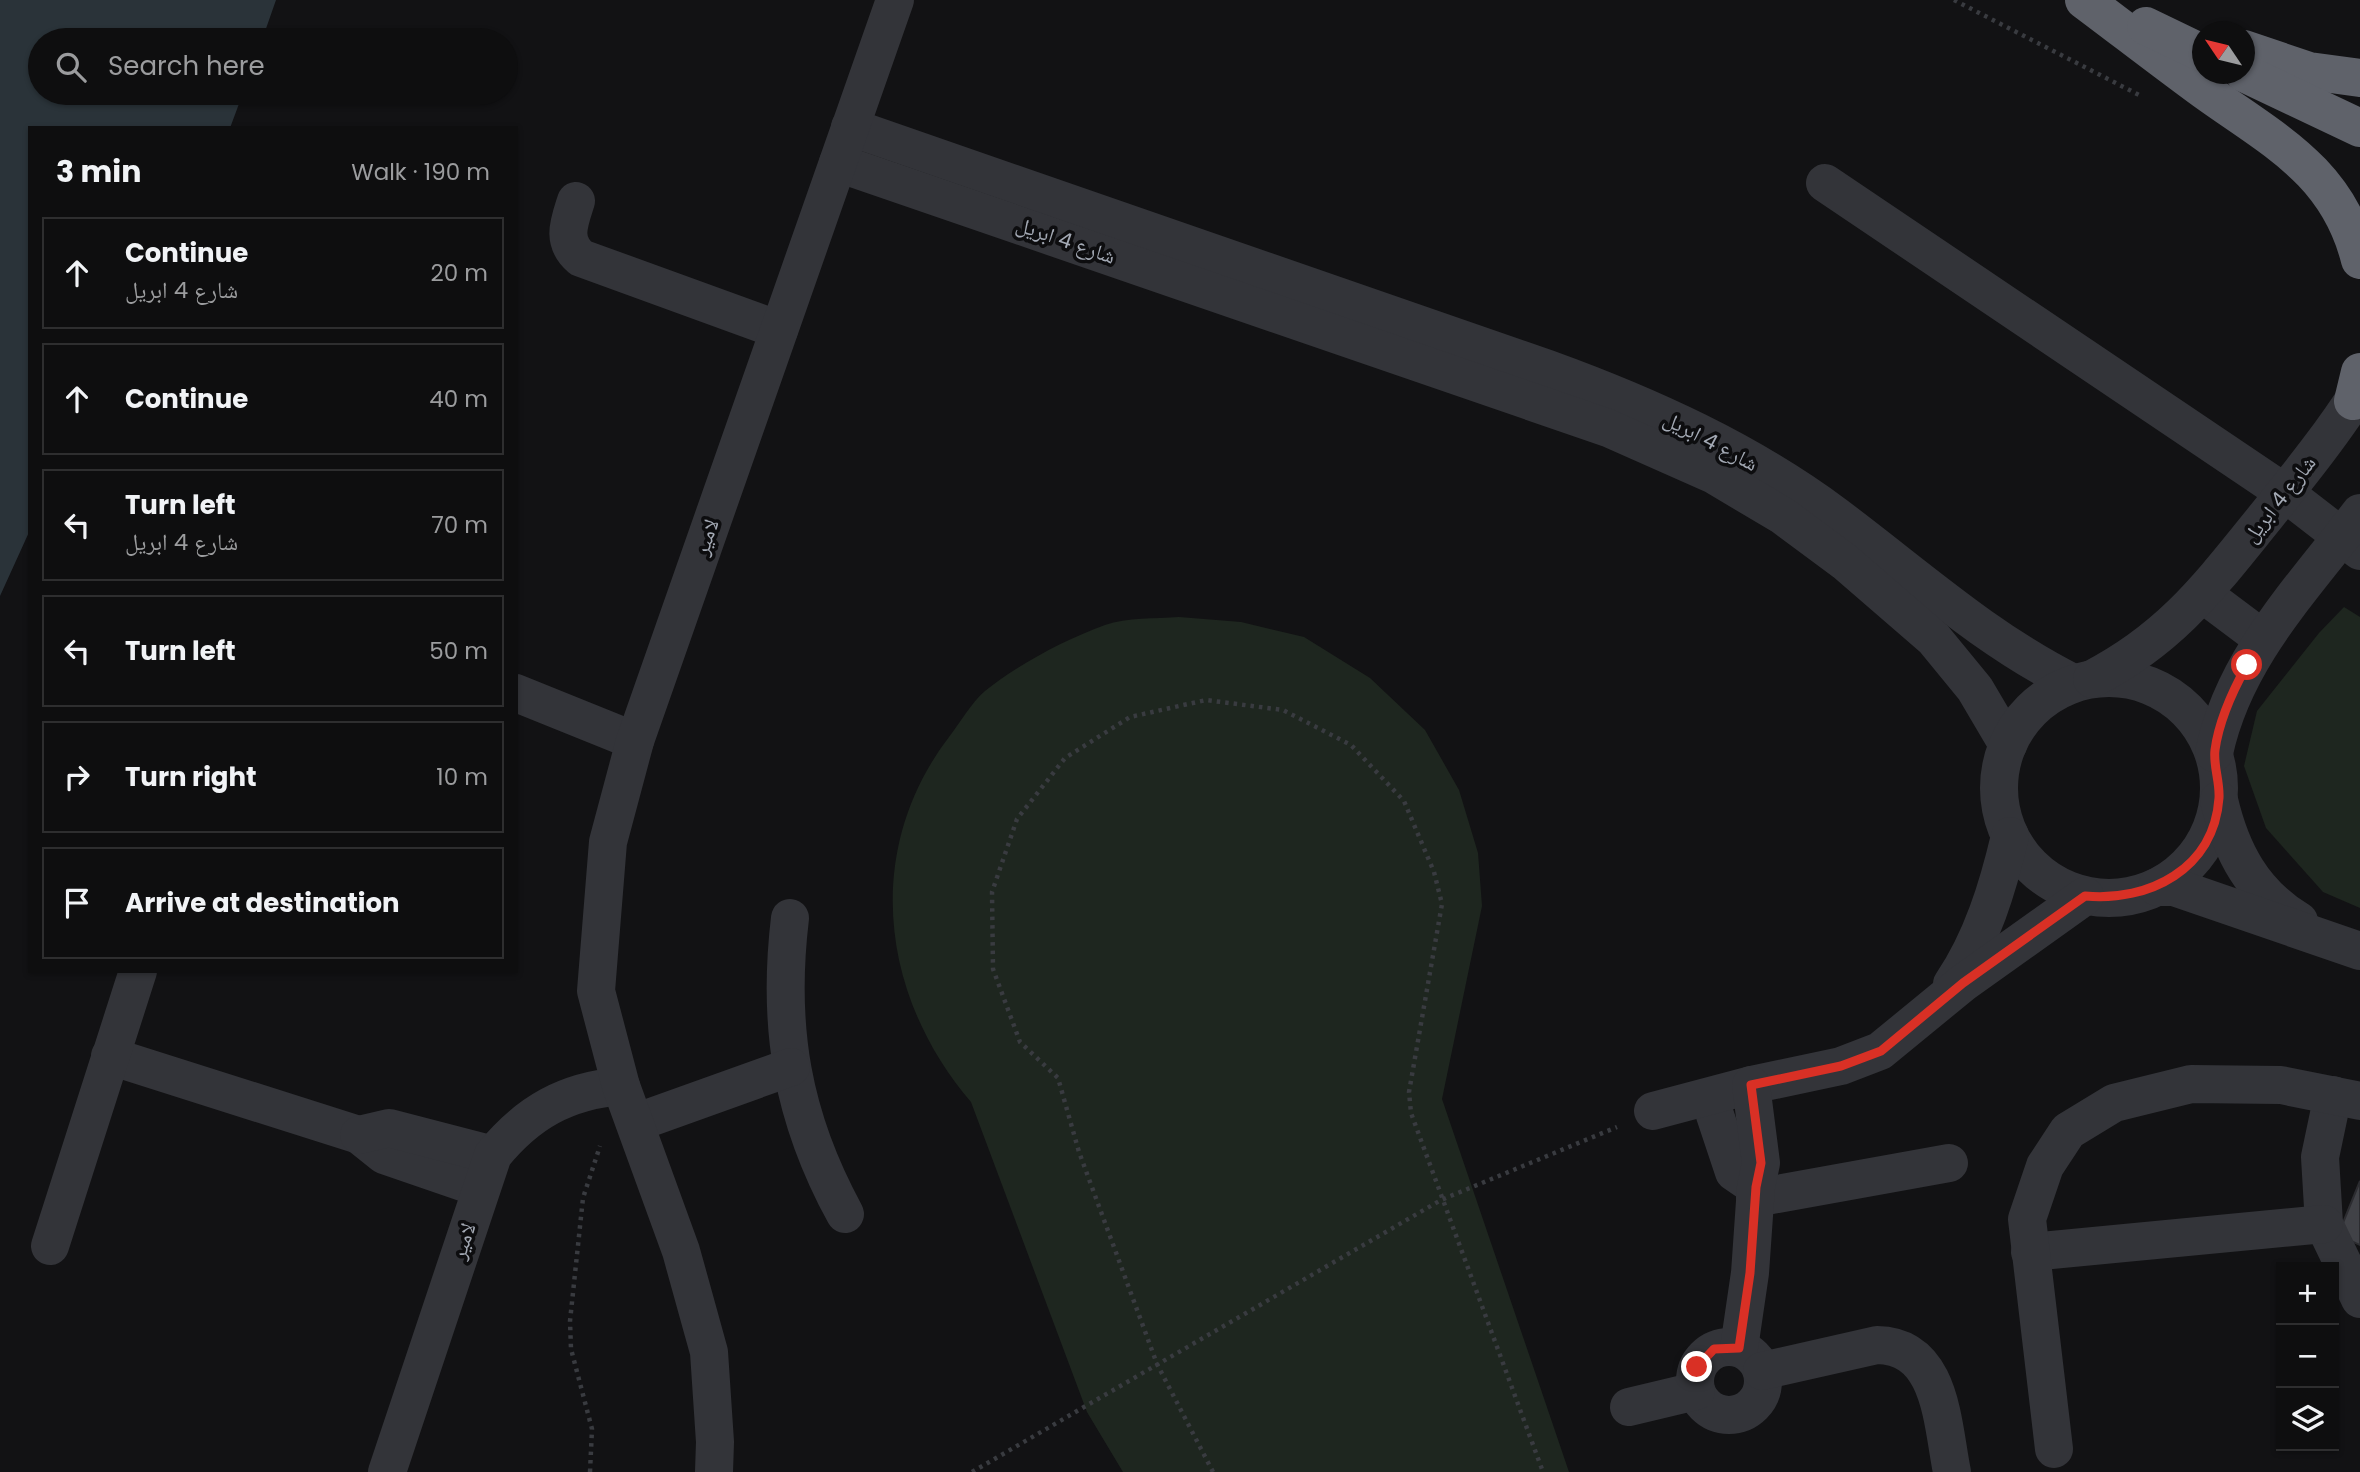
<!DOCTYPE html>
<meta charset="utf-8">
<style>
:root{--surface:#0e0e0f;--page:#1c1c1d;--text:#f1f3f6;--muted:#9b9c9e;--line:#2e2e2f}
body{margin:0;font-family:Poppins,"Noto Naskh Arabic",sans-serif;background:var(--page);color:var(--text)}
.controls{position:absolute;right:21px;bottom:21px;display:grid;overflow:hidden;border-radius:0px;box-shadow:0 2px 5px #0004}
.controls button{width:63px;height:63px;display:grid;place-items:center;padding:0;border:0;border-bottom:2px solid var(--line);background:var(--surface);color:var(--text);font:35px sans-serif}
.compass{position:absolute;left:2192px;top:21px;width:63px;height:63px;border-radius:50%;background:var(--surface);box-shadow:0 2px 5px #0004;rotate:305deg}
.stop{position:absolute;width:21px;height:21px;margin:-16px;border:5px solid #d93025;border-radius:50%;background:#fff}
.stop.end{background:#d93025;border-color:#fff;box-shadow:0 2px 7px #0008}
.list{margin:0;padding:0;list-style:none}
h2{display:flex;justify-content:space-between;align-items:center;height:91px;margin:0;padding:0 28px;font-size:30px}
h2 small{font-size:23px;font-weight:400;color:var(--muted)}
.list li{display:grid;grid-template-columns:46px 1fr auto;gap:21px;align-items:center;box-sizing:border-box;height:112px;margin:0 14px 14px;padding:0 14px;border:2px solid var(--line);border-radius:0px}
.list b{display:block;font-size:26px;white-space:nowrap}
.list p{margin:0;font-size:23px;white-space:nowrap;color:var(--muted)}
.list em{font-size:23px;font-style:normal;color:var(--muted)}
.icon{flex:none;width:38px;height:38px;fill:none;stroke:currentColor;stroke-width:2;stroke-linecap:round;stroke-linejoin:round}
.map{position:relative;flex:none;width:2360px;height:1472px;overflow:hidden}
.search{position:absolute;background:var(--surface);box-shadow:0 2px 5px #0004;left:28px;top:28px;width:490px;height:77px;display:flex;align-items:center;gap:18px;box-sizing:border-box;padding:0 24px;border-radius:38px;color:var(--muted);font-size:26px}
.panel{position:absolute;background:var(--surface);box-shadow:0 2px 5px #0004;left:28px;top:126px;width:490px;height:847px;border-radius:0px}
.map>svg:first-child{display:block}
.green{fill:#1e261f}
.water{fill:#2a3339}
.building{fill:#414247;stroke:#2c2c30;stroke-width:2}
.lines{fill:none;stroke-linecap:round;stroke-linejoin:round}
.path{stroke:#393b40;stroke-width:4.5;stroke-dasharray:3.5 5;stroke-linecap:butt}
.minor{stroke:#333439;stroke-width:38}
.highway{stroke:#5f626a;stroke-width:38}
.route{stroke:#d93025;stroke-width:9}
.labels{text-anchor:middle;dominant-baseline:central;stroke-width:7;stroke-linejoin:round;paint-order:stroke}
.street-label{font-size:21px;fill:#a3a9b4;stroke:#0d0d0f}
</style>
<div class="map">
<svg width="2360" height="1472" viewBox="0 0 2360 1472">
<rect width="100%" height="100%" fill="#121214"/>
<g class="green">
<path d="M2344,607L2360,617V908L2323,892L2266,828L2244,766L2257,711L2319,633Z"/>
<path d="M1179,617L1241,622L1304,637L1370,678L1425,730L1459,790L1478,853L1482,906L1442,1099L1569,1472H1123L1087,1412L971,1102C881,997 862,851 949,737C960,723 971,703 985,691C1019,664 1064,640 1105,625C1127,617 1156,619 1179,617Z"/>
</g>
<path class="water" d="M0,0H276L262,40H40V93H243L230,128H30V530L0,596Z"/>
<path class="building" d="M2360,1181V1245L2338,1235Z"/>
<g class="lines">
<g class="path">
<path d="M1954,0L2143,97"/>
<path d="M590,1472L592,1429L571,1349L570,1321L583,1198L600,1146"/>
<path d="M972,1472L1441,1200L1617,1127"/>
<path d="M1213,1472L1157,1364L1079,1152L1058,1078L1020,1042L993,969L992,892L1017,819L1065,758L1130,717L1206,700L1283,710L1351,745L1404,801L1434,872L1442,904L1409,1092L1411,1113L1543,1472"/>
</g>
<g class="minor">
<path d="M850,127L1548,369C1650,406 1749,451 1835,515C1914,574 1985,639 2073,683"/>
<path d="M838,163L1608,428L1714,475L1783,516L1845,562L1934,639L1975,689L2008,745"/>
<path d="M1825,183L2285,493L2360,551"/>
<path d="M576,201C569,223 561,241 581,258L779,330"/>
<path d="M2203,594L2263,639"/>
<circle cx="2109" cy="788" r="110"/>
<path d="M2092,679C2173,637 2211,584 2267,515C2299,475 2333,433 2360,390"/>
<path d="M516,693L635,741"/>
<path d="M2214,753C2234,658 2303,588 2360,513"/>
<path d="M2219,800C2231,852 2253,893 2299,921"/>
<path d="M2157,887H2174L2360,951"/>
<path d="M790,918C777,1027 792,1117 845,1214"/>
<path d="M1952,984C1982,940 1998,887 2010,836"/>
<path d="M110,1056L359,1135L384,1155L480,1188"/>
<path d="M2333,1095L2320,1157L2324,1224L2360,1299"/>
<path d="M1709,1097L1734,1172L1756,1187"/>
<path d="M1653,1111L1751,1085L1841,1066L1880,1051L1963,983L2085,896"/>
<path d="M635,1123L791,1067"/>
<path d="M359,1135L389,1128L493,1155"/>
<path d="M1755,1198L1949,1163"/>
<path d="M50,1246L138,971"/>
<path d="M2030,1252L2324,1224"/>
<circle cx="1729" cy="1381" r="34"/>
<path d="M1739,1348L1750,1273L1756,1187L1761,1163L1751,1085"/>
<path d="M1762,1371L1877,1345C1942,1346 1942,1423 1952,1472"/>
<path d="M1629,1407L1696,1391"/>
<path d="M2054,1449L2027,1219L2045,1166L2068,1131L2114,1103L2191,1084L2281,1085L2360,1101"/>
<path d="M387,1472L493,1155C528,1112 566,1091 621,1086"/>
<path d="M714,1472L715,1442L709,1352L681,1251L621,1086L596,991L608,842L635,741L895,0"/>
</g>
<g class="highway">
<path d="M2084,0C2124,30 2164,61 2205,91C2273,140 2338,171 2360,260"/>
<path d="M2146,26L2202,53"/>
<path d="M2244,49L2309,71L2360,78"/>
<path d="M2244,73L2360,128"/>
<path d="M2353,401L2360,372"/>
</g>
</g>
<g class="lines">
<path class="route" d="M1697,1367L1714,1349L1739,1348L1750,1273L1756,1187L1761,1163L1751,1085L1841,1066L1881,1051L1963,983L2085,896C2149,902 2214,869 2219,798C2220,782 2213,765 2215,750C2219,720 2232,692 2247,665"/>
</g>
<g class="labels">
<g class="street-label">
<text transform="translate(1066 240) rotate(19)">شارع 4 ابريل</text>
<text transform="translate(1711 441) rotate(28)">شارع 4 ابريل</text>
<text transform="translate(2279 499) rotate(-52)">شارع 4 ابريل</text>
<text transform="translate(706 537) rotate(-71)">لامير</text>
<text transform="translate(463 1241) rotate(-72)">لامير</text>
</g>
</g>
</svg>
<div class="controls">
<button>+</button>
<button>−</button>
<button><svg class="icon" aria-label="layers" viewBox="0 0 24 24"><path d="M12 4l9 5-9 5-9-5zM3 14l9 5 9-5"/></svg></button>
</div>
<svg class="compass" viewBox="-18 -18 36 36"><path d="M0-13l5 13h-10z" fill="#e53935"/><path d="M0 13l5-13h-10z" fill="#9b9c9e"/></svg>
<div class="stop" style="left:2247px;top:665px"></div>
<div class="stop end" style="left:1697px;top:1367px"></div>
<div class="search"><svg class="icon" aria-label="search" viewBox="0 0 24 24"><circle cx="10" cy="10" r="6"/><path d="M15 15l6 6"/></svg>Search here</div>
<section class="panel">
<h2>3 min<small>Walk · 190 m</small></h2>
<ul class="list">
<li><svg class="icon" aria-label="ahead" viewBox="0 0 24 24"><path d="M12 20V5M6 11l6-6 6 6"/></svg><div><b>Continue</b><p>شارع 4 ابريل</p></div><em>20 m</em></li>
<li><svg class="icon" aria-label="ahead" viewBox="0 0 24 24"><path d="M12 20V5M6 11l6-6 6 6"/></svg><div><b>Continue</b></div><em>40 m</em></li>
<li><svg class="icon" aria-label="left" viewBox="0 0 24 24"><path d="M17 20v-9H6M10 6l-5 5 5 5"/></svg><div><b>Turn left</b><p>شارع 4 ابريل</p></div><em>70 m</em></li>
<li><svg class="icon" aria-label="left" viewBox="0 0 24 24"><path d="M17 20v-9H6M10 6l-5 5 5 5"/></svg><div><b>Turn left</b></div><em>50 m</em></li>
<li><svg class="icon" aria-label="right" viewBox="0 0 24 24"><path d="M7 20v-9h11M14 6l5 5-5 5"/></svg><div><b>Turn right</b></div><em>10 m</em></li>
<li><svg class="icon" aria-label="arrive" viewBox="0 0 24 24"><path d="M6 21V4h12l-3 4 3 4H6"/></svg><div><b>Arrive at destination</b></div></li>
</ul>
</section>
</div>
